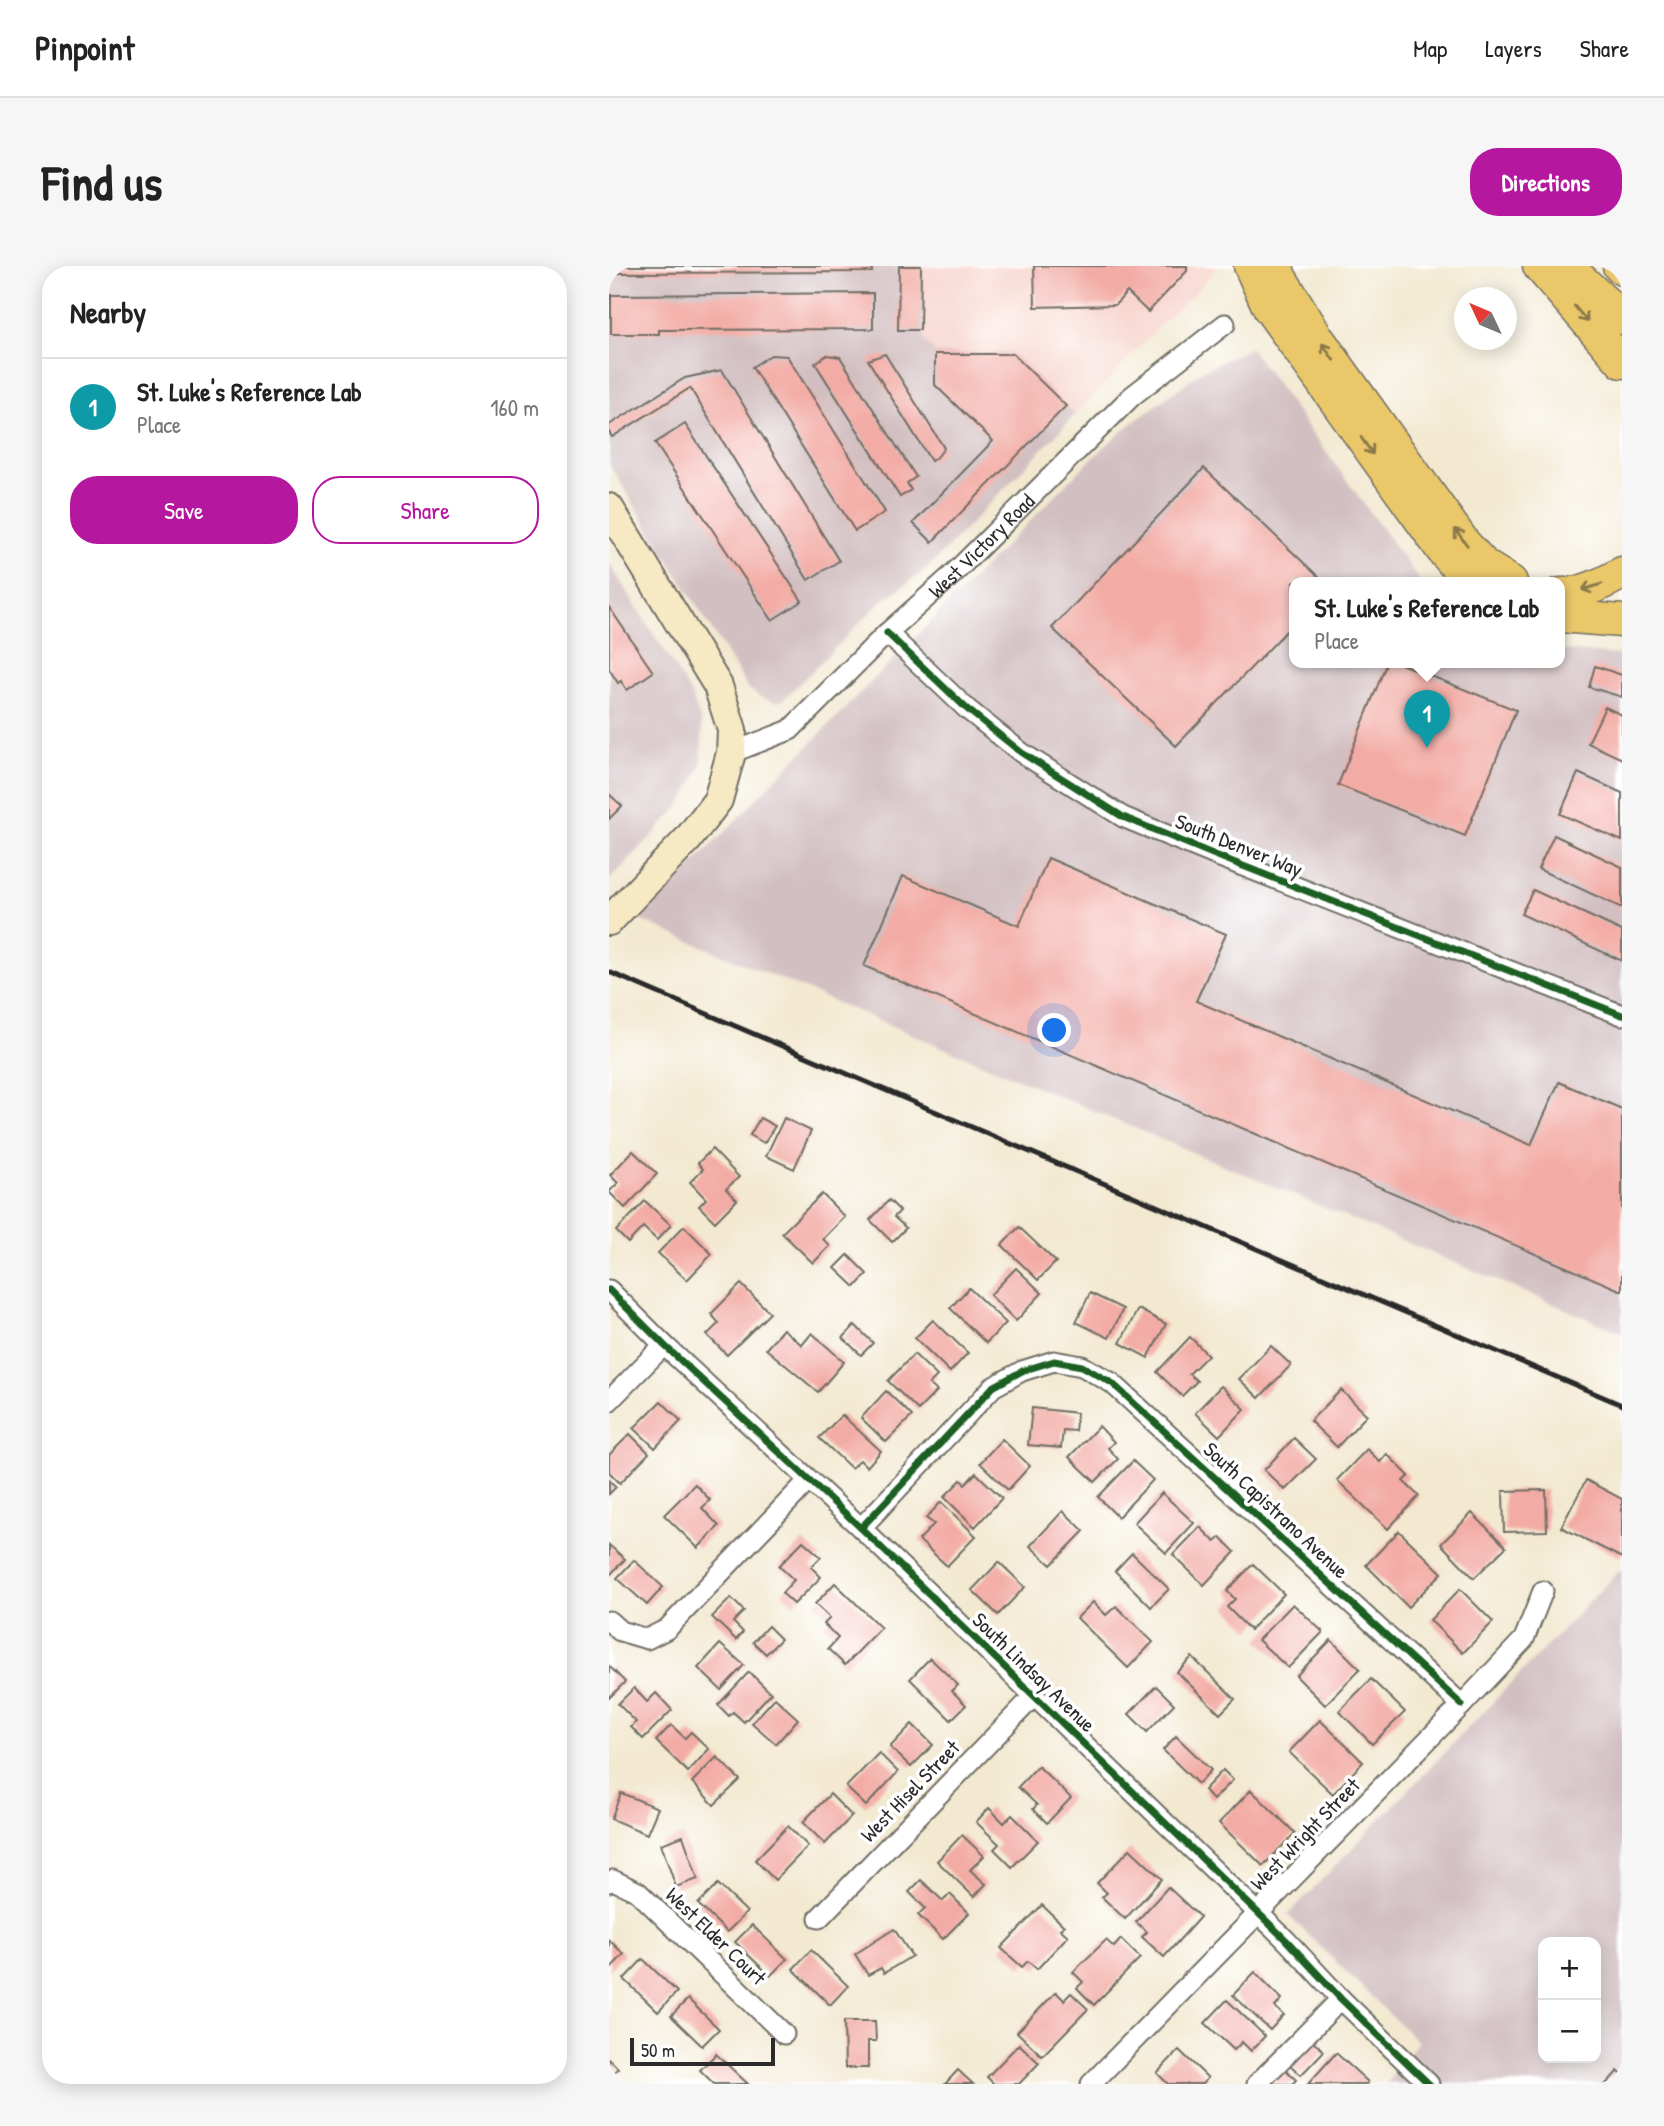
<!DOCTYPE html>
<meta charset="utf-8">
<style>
:root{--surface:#fff;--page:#f6f6f6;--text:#222;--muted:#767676;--line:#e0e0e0;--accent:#b5179e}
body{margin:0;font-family:"Patrick Hand",sans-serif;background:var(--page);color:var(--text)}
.controls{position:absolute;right:21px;bottom:21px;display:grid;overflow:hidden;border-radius:14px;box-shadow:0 4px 18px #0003}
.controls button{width:63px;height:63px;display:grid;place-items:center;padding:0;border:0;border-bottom:2px solid var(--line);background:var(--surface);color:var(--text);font:35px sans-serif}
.compass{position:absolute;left:845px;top:21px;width:63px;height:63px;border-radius:50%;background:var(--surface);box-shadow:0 4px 18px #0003;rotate:314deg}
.scale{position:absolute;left:21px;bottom:18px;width:145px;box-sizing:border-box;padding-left:7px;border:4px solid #2b2b2b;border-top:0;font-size:19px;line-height:24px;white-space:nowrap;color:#2b2b2b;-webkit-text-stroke:5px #fff;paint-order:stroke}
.you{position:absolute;left:446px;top:765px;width:24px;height:24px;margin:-18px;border:5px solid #fff;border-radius:50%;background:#1a73e8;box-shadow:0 0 0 10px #1a73e833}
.badge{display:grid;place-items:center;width:46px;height:46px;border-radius:50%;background:var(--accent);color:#fff;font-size:23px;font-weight:700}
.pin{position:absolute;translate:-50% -58px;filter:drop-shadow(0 2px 4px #0008)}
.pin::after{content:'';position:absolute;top:37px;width:24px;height:21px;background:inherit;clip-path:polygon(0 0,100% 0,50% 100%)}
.popup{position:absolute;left:680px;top:311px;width:276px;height:91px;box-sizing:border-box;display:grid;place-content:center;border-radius:14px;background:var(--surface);filter:drop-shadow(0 2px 5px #0005);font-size:23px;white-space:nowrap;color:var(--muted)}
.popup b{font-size:26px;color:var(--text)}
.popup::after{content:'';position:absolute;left:50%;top:100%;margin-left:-14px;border:14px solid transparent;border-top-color:var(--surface)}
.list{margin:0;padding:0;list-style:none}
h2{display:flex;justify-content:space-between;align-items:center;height:91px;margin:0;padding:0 28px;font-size:30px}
h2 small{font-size:23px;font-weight:400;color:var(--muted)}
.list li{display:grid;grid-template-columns:46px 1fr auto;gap:21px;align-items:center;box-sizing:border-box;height:98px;padding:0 28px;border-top:2px solid var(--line)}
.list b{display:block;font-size:26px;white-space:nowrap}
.list p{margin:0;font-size:23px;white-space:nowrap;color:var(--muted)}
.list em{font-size:23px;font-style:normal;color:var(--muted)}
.actions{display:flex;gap:14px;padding:21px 28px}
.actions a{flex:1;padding:16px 0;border:2px solid var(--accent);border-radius:28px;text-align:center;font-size:24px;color:var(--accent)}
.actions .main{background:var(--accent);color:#fff}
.map{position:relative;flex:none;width:1013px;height:1818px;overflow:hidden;border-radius:28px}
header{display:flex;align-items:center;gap:42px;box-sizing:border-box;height:98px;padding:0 35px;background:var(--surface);border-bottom:2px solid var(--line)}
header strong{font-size:33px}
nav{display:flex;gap:38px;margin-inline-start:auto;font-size:24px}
.intro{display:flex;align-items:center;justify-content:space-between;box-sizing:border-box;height:168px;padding:0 42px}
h1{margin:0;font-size:49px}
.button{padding:18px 32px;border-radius:28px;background:var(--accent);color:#fff;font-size:24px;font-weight:700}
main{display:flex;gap:42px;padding:0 42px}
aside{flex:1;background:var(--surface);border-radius:28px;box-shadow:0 4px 18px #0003}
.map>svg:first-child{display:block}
.built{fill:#f7d1c9}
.industrial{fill:#d2bfc1;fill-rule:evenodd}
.building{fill:#f3aca5}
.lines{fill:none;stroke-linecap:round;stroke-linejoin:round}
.street-casing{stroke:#716e65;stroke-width:23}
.secondary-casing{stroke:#716e65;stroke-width:32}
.primary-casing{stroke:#716e65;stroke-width:35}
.street{stroke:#fff;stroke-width:19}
.secondary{stroke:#f7e9c3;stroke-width:28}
.primary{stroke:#eac769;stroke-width:32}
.rail{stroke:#2b2b2b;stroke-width:5}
.cycleway-casing{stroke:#fff;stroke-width:11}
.cycleway{stroke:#1b5e20;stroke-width:7}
.oneway{stroke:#8a794a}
.labels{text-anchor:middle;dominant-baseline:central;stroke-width:7;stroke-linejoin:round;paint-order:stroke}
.street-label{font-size:21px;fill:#2b2b2b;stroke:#fff}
</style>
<header>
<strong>Pinpoint</strong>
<nav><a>Map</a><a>Layers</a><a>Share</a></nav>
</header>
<div class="intro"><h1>Find us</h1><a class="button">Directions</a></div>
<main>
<aside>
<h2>Nearby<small></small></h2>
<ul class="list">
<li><span class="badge" style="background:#0f9aa8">1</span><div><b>St. Luke's Reference Lab</b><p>Place</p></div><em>160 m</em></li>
</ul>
<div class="actions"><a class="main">Save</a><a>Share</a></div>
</aside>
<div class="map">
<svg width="1013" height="1818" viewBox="0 0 1013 1818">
<rect width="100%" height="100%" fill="#fff"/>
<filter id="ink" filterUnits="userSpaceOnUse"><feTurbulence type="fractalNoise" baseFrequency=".0143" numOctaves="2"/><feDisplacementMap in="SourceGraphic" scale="14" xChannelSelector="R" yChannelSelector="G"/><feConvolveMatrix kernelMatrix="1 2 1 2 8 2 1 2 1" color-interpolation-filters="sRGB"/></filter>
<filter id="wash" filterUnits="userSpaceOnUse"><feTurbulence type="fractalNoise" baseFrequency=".00686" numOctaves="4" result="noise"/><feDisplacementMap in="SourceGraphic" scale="28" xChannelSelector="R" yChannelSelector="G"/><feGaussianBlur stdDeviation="1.57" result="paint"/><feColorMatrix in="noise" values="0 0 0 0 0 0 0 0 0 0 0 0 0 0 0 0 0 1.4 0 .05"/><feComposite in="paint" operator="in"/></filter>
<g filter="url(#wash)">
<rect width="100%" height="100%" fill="#f3e9d1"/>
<path class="built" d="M314,0H609L585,28L552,58L466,149L403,87H327L315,76Z"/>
<g class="industrial">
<path d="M0,0H314L315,76L327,87H403L466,149L317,304L273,335L174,434L166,436L151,431L139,422L0,198Z"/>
<path d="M641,82L812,316H685V396H951V384L1013,389V1067L31,654L154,526L481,194L518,161L593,105Z"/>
<path d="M0,297L81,426L92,455L93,466L92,501L72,539L0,615Z"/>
<path d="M1013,1302V1818H777L809,1776L679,1649ZM934,1676H987V1792H934Z"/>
</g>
<g id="blocks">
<g class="building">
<path d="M0,0H263V6L0,7Z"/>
<path d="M290,0H312L311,64H289Z"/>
<path d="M425,0H578V5L539,46L518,26L506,39L426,41Z"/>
<path d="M264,27V63L50,64V68H2V29Z"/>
<path d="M276,88L335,182L329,190L322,195L259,94Z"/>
<path d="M326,88H404L457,140L323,276L304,257L384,175L326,119Z"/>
<path d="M162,89L178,90L276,246L246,265L143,101Z"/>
<path d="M218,89L231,91L307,211L298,217L302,224L291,231L206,97Z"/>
<path d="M113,104L230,295L199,314L81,122L3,171L0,166V159L76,112Z"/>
<path d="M76,158L193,335L163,354L46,177Z"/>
<path d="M595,202L715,316H685V357L567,480L443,362Z"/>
<path d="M0,341L44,406L18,424L12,415L9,417L0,403Z"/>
<path d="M778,396H787L907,444L856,570L729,519Z"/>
<path d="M986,400L1013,409V431L980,421Z"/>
<path d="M996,441L1013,449V493L979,477Z"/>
<path d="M969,507L1013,527V575L951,548Z"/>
<path d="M0,528L13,540L0,553Z"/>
<path d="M945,569L1013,601V642L929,603Z"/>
<path d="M439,592L617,668L587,735L922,879L950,816L1013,843V1025L255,700L294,610L410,660Z"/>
<path d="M924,624L1013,665V695L912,648Z"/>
<path d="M151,852L166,860L155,877L141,869Z"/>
<path d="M175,852L202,865L185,903L157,890Z"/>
<path d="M103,883L130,911L117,923L128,934L106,956L90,940L97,933L81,916L94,903L89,897Z"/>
<path d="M24,885L48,908L16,942L0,926L9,917L1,909Z"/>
<path d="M213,928L236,951L214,973L221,980L204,997L173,967Z"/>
<path d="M280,934L291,945L285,951L297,962L283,976L261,954Z"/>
<path d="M36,935L62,959L48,974L34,961L19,977L7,965Z"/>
<path d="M75,960L103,988L78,1014L49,987Z"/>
<path d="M410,961L447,996L429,1014L393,979Z"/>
<path d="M239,989L258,1008L246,1021L226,1002Z"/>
<path d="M407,1002L433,1027L407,1055L381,1029Z"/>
<path d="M132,1018L161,1047L118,1089L98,1069L110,1057L102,1048Z"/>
<path d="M360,1022L397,1057L377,1077L341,1042Z"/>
<path d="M481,1027L514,1043L500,1072L467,1056Z"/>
<path d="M529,1043L557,1058L539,1092L511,1077Z"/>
<path d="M324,1054L359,1087L341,1106L306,1072Z"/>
<path d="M246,1059L264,1077L252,1089L234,1072Z"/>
<path d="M174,1063L193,1079L203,1067L235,1096L209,1126L157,1083Z"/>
<path d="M581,1071L599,1089L580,1108L588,1115L573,1130L548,1106Z"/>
<path d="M662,1080L682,1099L650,1132L630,1113Z"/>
<path d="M305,1088L328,1110L320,1118L328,1125L309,1144L279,1115Z"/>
<path d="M612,1120L636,1143L610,1170L586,1147Z"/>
<path d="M732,1124L758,1149L728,1181L701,1155Z"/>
<path d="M277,1125L303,1150L277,1176L252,1152Z"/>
<path d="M52,1135L72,1155L46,1182L25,1162Z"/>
<path d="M423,1142L468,1147L466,1165L454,1164L452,1182L419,1179Z"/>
<path d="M233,1149L272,1185L258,1201L251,1194L242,1202L210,1172Z"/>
<path d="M490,1160L505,1176L499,1182L509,1193L486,1216L460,1191Z"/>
<path d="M21,1168L40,1187L11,1217L0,1206V1189Z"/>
<path d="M685,1172L707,1193L676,1224L655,1204Z"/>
<path d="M393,1173L421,1200L399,1224L371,1197Z"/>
<path d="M758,1183L771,1196L778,1188L800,1210L794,1215L810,1230L779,1263L728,1214Z"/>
<path d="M524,1195L544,1214L509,1251L489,1231Z"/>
<path d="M367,1207L393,1232L366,1261L335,1231L352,1214L356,1218Z"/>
<path d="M0,1214L7,1221L0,1228Z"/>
<path d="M977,1214L1013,1233V1292L952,1261Z"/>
<path d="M86,1218L101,1234L93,1242L110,1260L89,1282L55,1249Z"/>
<path d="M937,1224L938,1265L895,1266L894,1225Z"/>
<path d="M553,1227L585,1257L557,1287L525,1257Z"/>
<path d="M332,1236L367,1270L338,1300L310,1274L325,1258L317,1252Z"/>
<path d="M454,1245L475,1265L442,1299L421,1280Z"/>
<path d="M863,1247L897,1281L865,1312L832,1278Z"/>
<path d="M591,1261L606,1276L611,1271L626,1286L595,1319L564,1289Z"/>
<path d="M790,1265L833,1307L799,1341L757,1299Z"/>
<path d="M194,1275L212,1291L202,1301L212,1311L185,1338L173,1327L185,1314L170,1300Z"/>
<path d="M0,1279L16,1293L0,1310Z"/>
<path d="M523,1287L560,1323L542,1341L506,1305Z"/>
<path d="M25,1294L54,1321L38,1339L8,1312Z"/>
<path d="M390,1296L416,1321L389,1349L363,1324Z"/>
<path d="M644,1298L675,1328L641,1364L618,1341L626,1333L618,1325Z"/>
<path d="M226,1317L272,1362L236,1399L219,1383L229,1372L215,1358L221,1352L206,1338Z"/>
<path d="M851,1323L884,1356L854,1387L821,1354Z"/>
<path d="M122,1332L135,1345L124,1356L134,1366L127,1374L103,1351Z"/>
<path d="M484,1336L497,1349L507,1340L544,1376L519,1402L468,1352Z"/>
<path d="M684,1338L714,1366L679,1402L649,1374Z"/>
<path d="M159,1360L172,1373L157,1388L144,1376Z"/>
<path d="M722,1374L751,1403L716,1439L687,1410Z"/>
<path d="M111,1378L135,1399L112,1424L89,1402Z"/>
<path d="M583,1391L626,1433L611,1448L568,1406Z"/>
<path d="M321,1392L349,1419L343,1425L357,1439L342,1454L301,1413Z"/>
<path d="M0,1400L16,1416L0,1432Z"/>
<path d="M140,1406L162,1427L135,1456L124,1446L120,1450L109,1439Z"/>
<path d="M762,1413L796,1446L763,1478L730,1445Z"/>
<path d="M547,1420L565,1438L538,1466L520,1448Z"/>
<path d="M25,1422L38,1436L47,1427L63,1444L34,1473L22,1461L27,1456L9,1438Z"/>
<path d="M166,1432L189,1453L167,1478L143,1457Z"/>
<path d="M711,1454L754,1496L724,1528L680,1486Z"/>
<path d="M303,1458L324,1479L302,1501L281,1481Z"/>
<path d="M62,1459L76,1472L82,1466L100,1483L79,1506L47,1475Z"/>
<path d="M567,1470L602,1504L589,1518L554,1484Z"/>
<path d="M270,1487L289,1506L257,1540L237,1521Z"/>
<path d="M108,1491L131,1514L105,1539L83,1516Z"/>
<path d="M429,1500L462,1532L438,1557L424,1543L428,1539L409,1521Z"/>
<path d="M614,1504L624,1514L604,1534L595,1524Z"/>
<path d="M642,1524L686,1567L654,1600L610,1557Z"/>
<path d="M12,1527L49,1542L38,1568L2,1553Z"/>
<path d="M221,1528L243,1550L216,1578L194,1556Z"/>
<path d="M380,1542L395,1557L403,1549L429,1575L403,1601L385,1583L390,1578L367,1556Z"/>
<path d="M179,1560L199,1580L166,1614L146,1594Z"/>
<path d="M353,1569L375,1590L361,1604L377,1618L365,1631L328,1595Z"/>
<path d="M74,1570L89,1613L67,1621L52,1578Z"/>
<path d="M521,1583L553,1613L516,1653L493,1631L498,1627L488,1617Z"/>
<path d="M312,1614L334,1635L341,1628L360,1647L334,1673L309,1649L316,1642L300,1626Z"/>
<path d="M109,1618L138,1646L118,1666L89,1638Z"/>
<path d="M559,1621L591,1651L555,1691L533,1671L538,1666L527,1656Z"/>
<path d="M433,1639L455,1660L451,1663L459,1670L428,1703L419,1695L413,1701L392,1682Z"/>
<path d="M143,1659L178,1693L161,1710L126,1676Z"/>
<path d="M285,1663L303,1690L275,1707L272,1702L259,1709L246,1688Z"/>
<path d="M512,1673L531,1692L485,1739L468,1722L474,1716L464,1706L497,1674L505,1681Z"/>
<path d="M0,1674L15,1688L0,1704Z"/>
<path d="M202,1684L239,1720L221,1739L184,1703Z"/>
<path d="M34,1693L68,1726L49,1746L15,1713Z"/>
<path d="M646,1706L673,1733L666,1741L675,1749L661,1764L624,1729Z"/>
<path d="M447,1726L455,1734L462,1727L479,1743L433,1790L408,1766Z"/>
<path d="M79,1733L110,1763L93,1780L62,1750Z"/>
<path d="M618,1734L656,1770L642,1785L633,1776L625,1784L596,1757Z"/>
<path d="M235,1755H266L267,1775H259V1802H236Z"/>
<path d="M704,1775L715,1785L692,1809L681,1799Z"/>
<path d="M410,1778L430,1797L410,1818H385L378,1811Z"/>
<path d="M570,1784L599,1812L593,1818H559L548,1807Z"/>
<path d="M727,1787L759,1816L758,1818H699Z"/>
<path d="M107,1788L139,1818H105L91,1804Z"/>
<path d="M0,1793L9,1802L0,1811Z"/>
<path d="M676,1803L687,1814L683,1818H662Z"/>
<path d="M349,1804L364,1818H336Z"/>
<path d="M1009,1805L1013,1809V1818H997Z"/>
</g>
</g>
</g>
<g filter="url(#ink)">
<use href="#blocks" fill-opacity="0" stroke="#716e65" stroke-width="2"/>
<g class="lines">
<g class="street-casing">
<g id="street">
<path d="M278,367L358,443L413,487L514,551L606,589L1013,749"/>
<path id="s1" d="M122,487L181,464L278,367L343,309L523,130L616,58"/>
<path d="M0,1024L55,1079L252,1262L677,1674L732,1733L820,1818"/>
<path d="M0,1135L55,1079"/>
<path d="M252,1262L384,1121L413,1105L445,1095L473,1100L503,1117L853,1439"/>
<path d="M0,1355L11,1365L38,1373L58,1363L200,1214"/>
<path d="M0,1616L4,1614L29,1626L175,1768"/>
<path d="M210,1652L425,1430"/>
<path d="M482,1818L853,1439L915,1373L934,1325"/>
<path d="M648,1818L732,1733"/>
</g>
</g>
<g class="secondary-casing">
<path id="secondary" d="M0,242L109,420L123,464L122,487L109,534L79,573L0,655"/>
</g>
<g class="primary-casing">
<g id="primary">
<path d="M641,0L660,42L834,285L861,316"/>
<path d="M668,0L671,11L708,71L855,277L876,300L902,316"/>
<path d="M930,0L1013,96"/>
<path d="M958,0L1013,52"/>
<path d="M1010,0L1013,3"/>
<path d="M951,328C972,329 995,317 1013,307"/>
<path d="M951,350L1013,355"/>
</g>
</g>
<use href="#street" class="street"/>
<use href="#secondary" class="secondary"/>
<use href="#primary" class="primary"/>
<path class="rail" d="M0,706L1013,1139"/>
<g class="cycleway-casing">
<g id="cycleway">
<path d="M278,367L358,443L413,487L514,551L606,589L1013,749"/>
<path d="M0,1024L55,1079L252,1262L677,1674L732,1733L820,1818"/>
<path d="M252,1262L384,1121L413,1105L445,1095L473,1100L503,1117L853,1439"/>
</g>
</g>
<use href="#cycleway" class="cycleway"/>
</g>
<defs><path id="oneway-shaft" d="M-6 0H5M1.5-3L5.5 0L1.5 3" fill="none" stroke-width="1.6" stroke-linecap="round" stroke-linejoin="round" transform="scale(1.75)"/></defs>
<g class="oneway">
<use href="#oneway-shaft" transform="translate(972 48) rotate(50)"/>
<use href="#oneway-shaft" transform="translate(719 86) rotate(-125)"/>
<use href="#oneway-shaft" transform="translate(758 180) rotate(55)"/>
<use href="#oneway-shaft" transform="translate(852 271) rotate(-127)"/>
<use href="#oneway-shaft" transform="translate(983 321) rotate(163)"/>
</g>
</g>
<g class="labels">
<g class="street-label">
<text stroke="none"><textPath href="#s1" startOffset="329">West Victory Road</textPath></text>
<text transform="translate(630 579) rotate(22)">South Denver Way</text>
<text transform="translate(667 1244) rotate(43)">South Capistrano Avenue</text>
<text transform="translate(425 1406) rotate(44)">South Lindsay Avenue</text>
<text transform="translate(301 1525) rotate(-46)">West Hisel Street</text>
<text transform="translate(696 1568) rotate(-46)">West Wright Street</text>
<text transform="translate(107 1670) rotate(44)">West Elder Court</text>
</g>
</g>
</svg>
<div class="controls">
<button>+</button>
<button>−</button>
</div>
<svg class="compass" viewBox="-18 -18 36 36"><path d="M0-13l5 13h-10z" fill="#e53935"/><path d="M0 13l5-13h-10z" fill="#767676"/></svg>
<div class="scale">50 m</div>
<div class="you"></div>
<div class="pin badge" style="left:818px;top:482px;background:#0f9aa8">1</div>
<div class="popup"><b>St. Luke's Reference Lab</b>Place</div>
</div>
</main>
